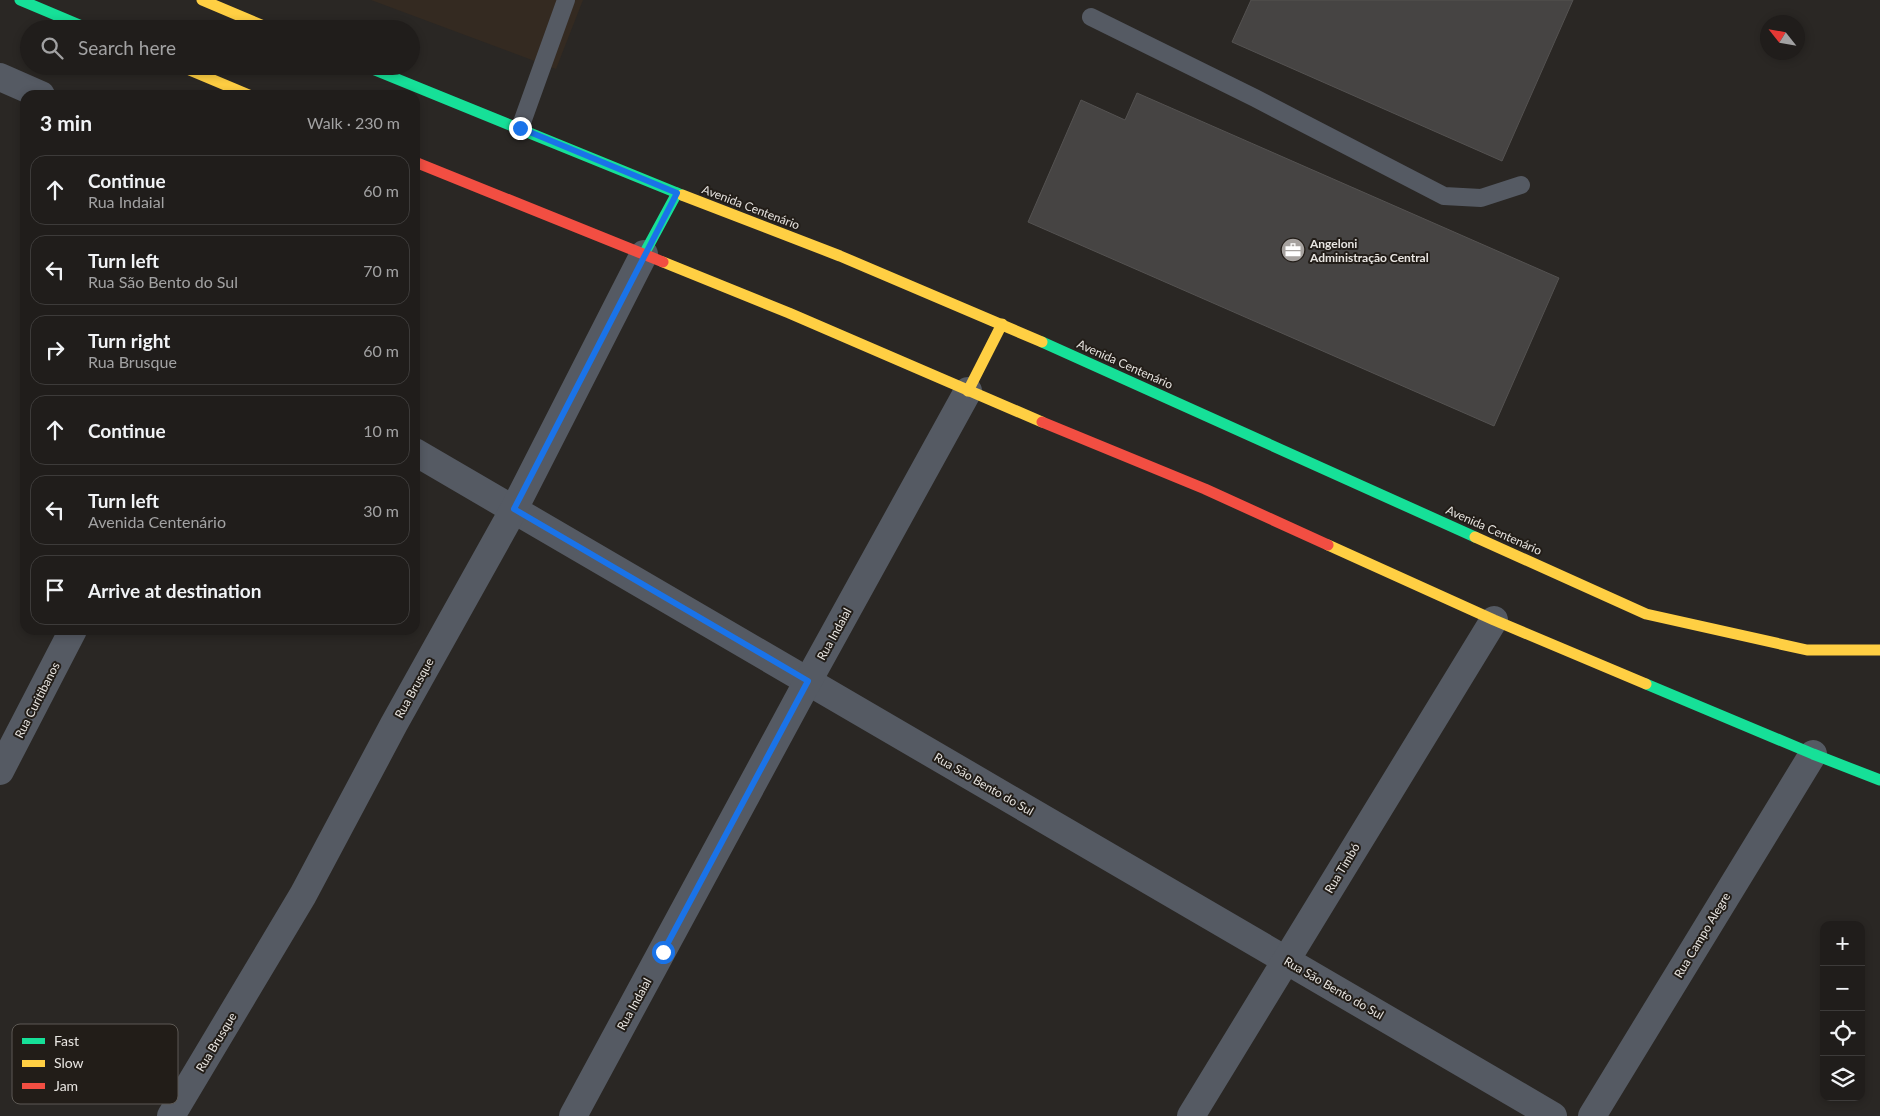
<!DOCTYPE html>
<meta charset="utf-8">
<style>
:root{--surface:#201d1b;--page:#282624;--text:#f1f3f6;--muted:#a2a2a3;--line:#3d3b3a}
body{margin:0;font-family:Lato,sans-serif;background:var(--page);color:var(--text)}
.controls{position:absolute;right:15px;bottom:15px;display:grid;overflow:hidden;border-radius:10px;box-shadow:0 2px 8px #0003}
.controls button{width:45px;height:45px;display:grid;place-items:center;padding:0;border:0;border-bottom:1px solid var(--line);background:var(--surface);color:var(--text);font:25px sans-serif}
.compass{position:absolute;left:1760px;top:15px;width:45px;height:45px;border-radius:50%;background:var(--surface);box-shadow:0 2px 8px #0003;rotate:301deg}
.stop{position:absolute;width:15px;height:15px;margin:-11px;border:4px solid #1a73e8;border-radius:50%;background:#fff}
.stop.end{background:#1a73e8;border-color:#fff;box-shadow:0 1px 5px #0008}
.list{margin:0;padding:0;list-style:none}
h2{display:flex;justify-content:space-between;align-items:center;height:65px;margin:0;padding:0 20px;font-size:21px}
h2 small{font-size:16px;font-weight:400;color:var(--muted)}
.list li{display:grid;grid-template-columns:32px 1fr auto;gap:15px;align-items:center;box-sizing:border-box;height:70px;margin:0 10px 10px;padding:0 10px;border:1px solid var(--line);border-radius:15px}
.list b{display:block;font-size:19px;white-space:nowrap}
.list p{margin:0;font-size:16px;white-space:nowrap;color:var(--muted)}
.list em{font-size:16px;font-style:normal;color:var(--muted)}
.icon{flex:none;width:28px;height:28px;fill:none;stroke:currentColor;stroke-width:2;stroke-linecap:round;stroke-linejoin:round}
.map{position:relative;flex:none;width:1880px;height:1116px;overflow:hidden}
.search{position:absolute;background:var(--surface);box-shadow:0 2px 8px #0003;left:20px;top:20px;width:400px;height:55px;display:flex;align-items:center;gap:12px;box-sizing:border-box;padding:0 18px;border-radius:28px;color:var(--muted);font-size:19px}
.panel{position:absolute;background:var(--surface);box-shadow:0 2px 8px #0003;left:20px;top:90px;width:400px;height:545px;border-radius:15px}
.map>svg:first-child{display:block}
.built{fill:#342a21}
.building{fill:#464443;stroke:#545251}
.lines{fill:none;stroke-linecap:round;stroke-linejoin:round}
.lane{stroke:#555a63;stroke-width:18}
.street{stroke:#555a63;stroke-width:28}
.fast{stroke:#16e098;stroke-width:11}
.slow{stroke:#ffcf43;stroke-width:11}
.jam{stroke:#f24e42;stroke-width:11}
.route{stroke:#1a73e8;stroke-width:6}
.labels{text-anchor:middle;dominant-baseline:central;stroke-width:4;stroke-linejoin:round;paint-order:stroke}
.street-label{font-size:12px;fill:#e8e5e1;stroke:#221d18}
.poi-label{font-size:12px;font-weight:bold;fill:#e8e5e1;stroke:#221d18;text-anchor:start}
.key{fill:#221d18;stroke:#5d5954;stroke-width:1}
.key-label{font-size:14px;fill:#e8e5e1}
</style>
<div class="map">
<svg width="1880" height="1116" viewBox="0 0 1880 1116">
<rect width="100%" height="100%" fill="#2a2724"/>
<path class="built" d="M371,0H583L556,69Z"/>
<g class="building">
<path d="M1251,0H1573L1502,161L1232,42Z"/>
<path d="M1137,93L1559,278L1494,426L1028,222L1081,100L1125,120Z"/>
</g>
<g class="lines">
<g class="lane">
<path d="M1091,17L1255,98L1444,196L1481,198L1521,185"/>
<path d="M520,128L566,0"/>
</g>
<g class="street">
<path d="M0,77L41,95"/>
<path d="M415,452L1553,1116"/>
<path d="M0,771L73,630"/>
<path d="M171,1116L303,895L394,724L514,509L644,254"/>
<path d="M573,1116L808,681L968,391"/>
<path d="M1191,1116L1494,620"/>
<path d="M1592,1116L1813,754"/>
</g>
<g class="fast">
<path d="M20,0L89,29"/>
<path d="M365,66L682,195"/>
<path d="M644,254L677,193"/>
<path d="M1042,342L1475,537"/>
<path d="M1646,684L1813,754L1880,780"/>
</g>
<g class="slow">
<path d="M202,0L271,29"/>
<path d="M180,66L249,95"/>
<path d="M682,195L840,256L1042,342"/>
<path d="M663,262L789,313L1042,422"/>
<path d="M968,391L1002,324"/>
<path d="M1475,537L1646,614L1807,650H1880"/>
<path d="M1328,545L1494,620L1646,684"/>
</g>
<g class="jam">
<path d="M415,162L663,262"/>
<path d="M1042,422L1205,489L1328,545"/>
</g>
</g>
<g class="lines">
<path class="route" d="M520,128L677,193L514,509L808,681L663,952"/>
</g>
<defs>
<g id="office-disc" transform="scale(1.25)"><circle r="9.5" fill="#a6a29f" stroke="#221d18"/><path d="M-6-3h4V-5.5h4V-3h4V5H-6ZM-1-4.5V-3h2v-1.5ZM-6 0V1H6V0Z" fill="#fff"/></g>
</defs>
<g fill-rule="evenodd">
<use href="#office-disc" x="1293" y="250"/>
</g>
<g class="labels">
<g class="street-label">
<text transform="translate(751 207) rotate(21)">Avenida Centenário</text>
<text transform="translate(1125 364) rotate(24)">Avenida Centenário</text>
<text transform="translate(1494 530) rotate(24)">Avenida Centenário</text>
<text transform="translate(834 634) rotate(-61)">Rua Indaial</text>
<text transform="translate(414 688) rotate(-61)">Rua Brusque</text>
<text transform="translate(37 700) rotate(-63)">Rua Curitibanos</text>
<text transform="translate(984 784) rotate(30)">Rua São Bento do Sul</text>
<text transform="translate(1342 868) rotate(-59)">Rua Timbó</text>
<text transform="translate(1702 935) rotate(-59)">Rua Campo Alegre</text>
<text transform="translate(1334 988) rotate(30)">Rua São Bento do Sul</text>
<text transform="translate(634 1004) rotate(-61)">Rua Indaial</text>
<text transform="translate(216 1042) rotate(-59)">Rua Brusque</text>
</g>
<g class="poi-label">
<text x="1310" y="243">Angeloni<tspan x="1310" dy="14">Administração Central</tspan></text>
</g>
</g>
<rect x="12" y="1024" width="166" height="80" rx="8" class="key"/>
<rect x="22" y="1038" width="23" height="6" fill="#16e098"/>
<rect x="22" y="1060" width="23" height="7" fill="#ffcf43"/>
<rect x="22" y="1083" width="23" height="6" fill="#f24e42"/>
<g class="key-label">
<text x="54" y="1046">Fast</text>
<text x="54" y="1068">Slow</text>
<text x="54" y="1091">Jam</text>
</g>
</svg>
<div class="controls">
<button>+</button>
<button>−</button>
<button><svg class="icon" aria-label="locate" viewBox="0 0 24 24"><circle cx="12" cy="12" r="6"/><path d="M12 2v4M12 18v4M2 12h4M18 12h4"/></svg></button>
<button><svg class="icon" aria-label="layers" viewBox="0 0 24 24"><path d="M12 4l9 5-9 5-9-5zM3 14l9 5 9-5"/></svg></button>
</div>
<svg class="compass" viewBox="-18 -18 36 36"><path d="M0-13l5 13h-10z" fill="#e53935"/><path d="M0 13l5-13h-10z" fill="#a2a2a3"/></svg>
<div class="stop" style="left:663px;top:952px"></div>
<div class="stop end" style="left:520px;top:128px"></div>
<div class="search"><svg class="icon" aria-label="search" viewBox="0 0 24 24"><circle cx="10" cy="10" r="6"/><path d="M15 15l6 6"/></svg>Search here</div>
<section class="panel">
<h2>3 min<small>Walk · 230 m</small></h2>
<ul class="list">
<li><svg class="icon" aria-label="ahead" viewBox="0 0 24 24"><path d="M12 20V5M6 11l6-6 6 6"/></svg><div><b>Continue</b><p>Rua Indaial</p></div><em>60 m</em></li>
<li><svg class="icon" aria-label="left" viewBox="0 0 24 24"><path d="M17 20v-9H6M10 6l-5 5 5 5"/></svg><div><b>Turn left</b><p>Rua São Bento do Sul</p></div><em>70 m</em></li>
<li><svg class="icon" aria-label="right" viewBox="0 0 24 24"><path d="M7 20v-9h11M14 6l5 5-5 5"/></svg><div><b>Turn right</b><p>Rua Brusque</p></div><em>60 m</em></li>
<li><svg class="icon" aria-label="ahead" viewBox="0 0 24 24"><path d="M12 20V5M6 11l6-6 6 6"/></svg><div><b>Continue</b></div><em>10 m</em></li>
<li><svg class="icon" aria-label="left" viewBox="0 0 24 24"><path d="M17 20v-9H6M10 6l-5 5 5 5"/></svg><div><b>Turn left</b><p>Avenida Centenário</p></div><em>30 m</em></li>
<li><svg class="icon" aria-label="arrive" viewBox="0 0 24 24"><path d="M6 21V4h12l-3 4 3 4H6"/></svg><div><b>Arrive at destination</b></div></li>
</ul>
</section>
</div>
